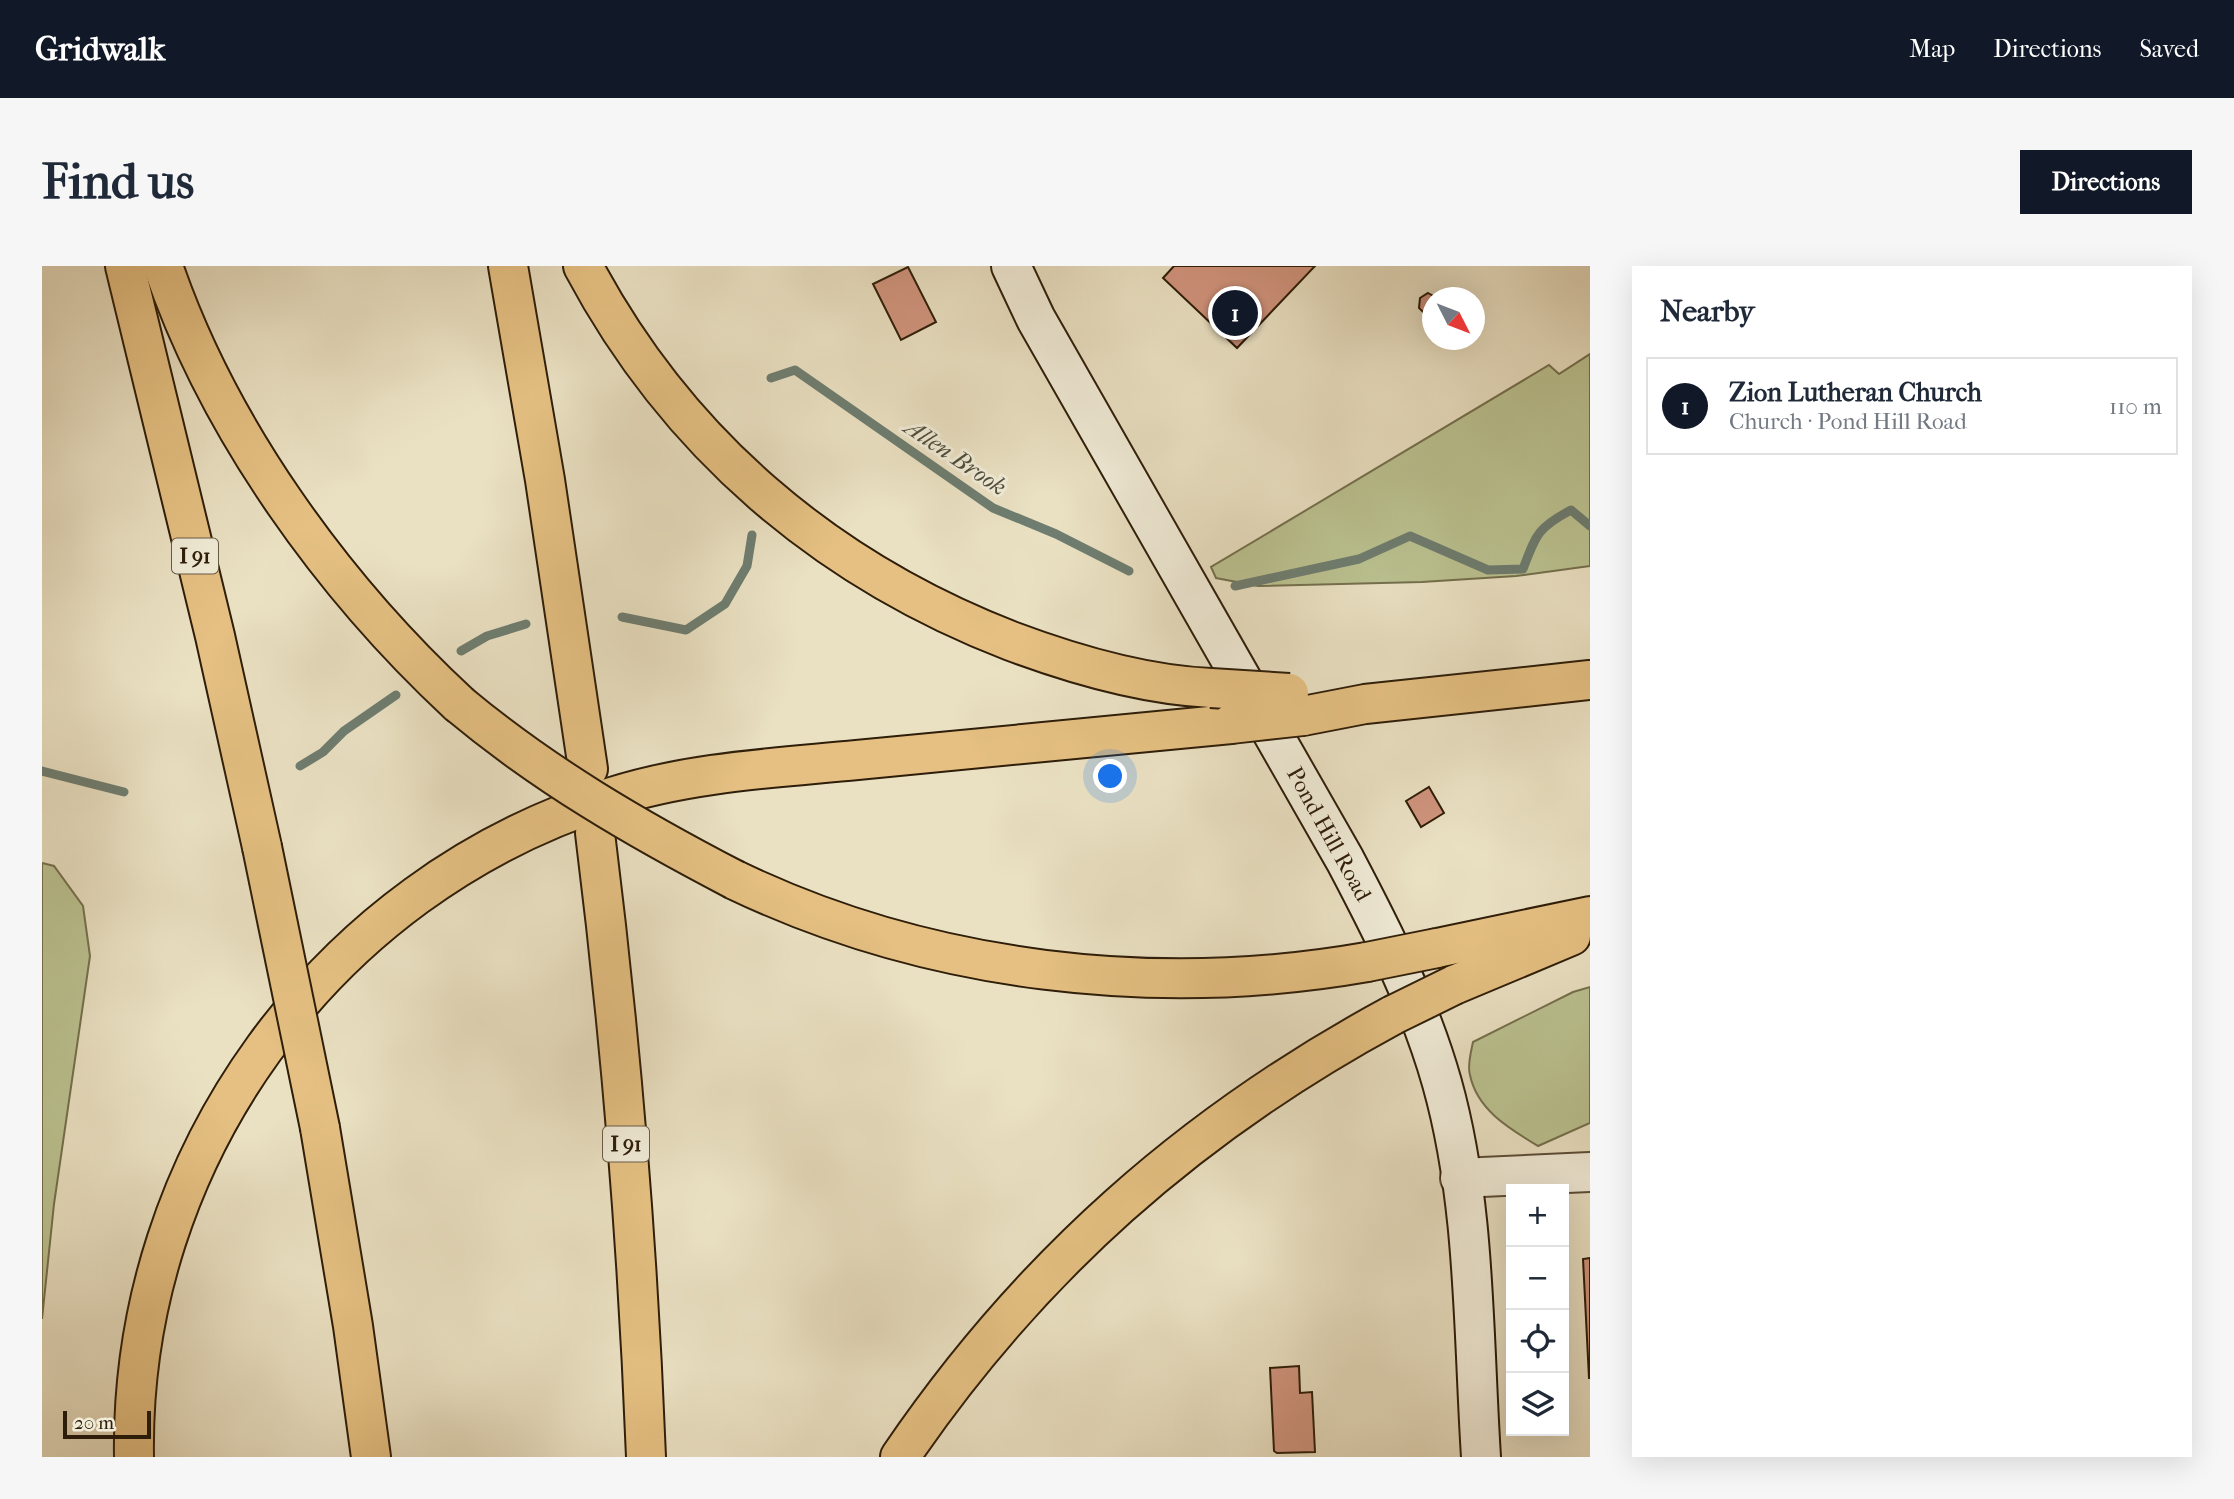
<!DOCTYPE html>
<meta charset="utf-8">
<style>
:root{--surface:#fff;--page:#f6f6f7;--text:#1f2937;--muted:#747a83;--line:#e0e1e3;--accent:#111827}
body{margin:0;font-family:"IM FELL French Canon",serif;background:var(--page);color:var(--text)}
.controls{position:absolute;right:21px;bottom:21px;display:grid;overflow:hidden;border-radius:0px;box-shadow:0 7px 28px #0002}
.controls button{width:63px;height:63px;display:grid;place-items:center;padding:0;border:0;border-bottom:2px solid var(--line);background:var(--surface);color:var(--text);font:35px sans-serif}
.compass{position:absolute;left:1380px;top:21px;width:63px;height:63px;border-radius:50%;background:var(--surface);box-shadow:0 7px 28px #0002;rotate:132deg}
.scale{position:absolute;left:21px;bottom:18px;width:88px;box-sizing:border-box;padding-left:7px;border:4px solid #2e1d09;border-top:0;font-size:19px;line-height:24px;white-space:nowrap;color:#2e1d09;-webkit-text-stroke:5px #f1ecd8;paint-order:stroke}
.you{position:absolute;left:1069px;top:511px;width:24px;height:24px;margin:-18px;border:5px solid #fff;border-radius:50%;background:#1a73e8;box-shadow:0 0 0 10px #1a73e833}
.badge{display:grid;place-items:center;width:46px;height:46px;border-radius:50%;background:var(--accent);color:#fff;font-size:23px;font-weight:700}
.pin{position:absolute;translate:-50% -50%;border:4px solid #fff;box-shadow:0 2px 7px #0006}
.list{margin:0;padding:0;list-style:none}
h2{display:flex;justify-content:space-between;align-items:center;height:91px;margin:0;padding:0 28px;font-size:30px}
h2 small{font-size:23px;font-weight:400;color:var(--muted)}
.list li{display:grid;grid-template-columns:46px 1fr auto;gap:21px;align-items:center;box-sizing:border-box;height:98px;margin:0 14px 14px;padding:0 14px;border:2px solid var(--line);border-radius:0px}
.list b{display:block;font-size:26px;white-space:nowrap}
.list p{margin:0;font-size:23px;white-space:nowrap;color:var(--muted)}
.list em{font-size:23px;font-style:normal;color:var(--muted)}
.icon{flex:none;width:38px;height:38px;fill:none;stroke:currentColor;stroke-width:2;stroke-linecap:round;stroke-linejoin:round}
.map{position:relative;flex:none;width:1548px;height:1191px;overflow:hidden;border-radius:0px}
header{display:flex;align-items:center;gap:42px;box-sizing:border-box;height:98px;padding:0 35px;background:var(--accent);color:#fff}
header strong{font-size:33px}
nav{display:flex;gap:38px;margin-inline-start:auto;font-size:24px}
.intro{display:flex;align-items:center;justify-content:space-between;box-sizing:border-box;height:168px;padding:0 42px}
h1{margin:0;font-size:49px}
.button{padding:18px 32px;border-radius:0px;background:var(--accent);color:#fff;font-size:24px;font-weight:700}
main{display:flex;gap:42px;padding:0 42px}
aside{flex:1;background:var(--surface);border-radius:0px;box-shadow:0 7px 28px #0002}
.map>svg:first-child{display:block}
.green{fill:#bbc291;stroke:#74704d;stroke-width:2}
.lines{fill:none;stroke-linecap:round;stroke-linejoin:round}
.stream{stroke:#6e7d70;stroke-width:9}
.building{fill:#d0947d;stroke:#2e1d09;stroke-width:2}
.tertiary-casing{stroke:#5d4e38;stroke-width:42}
.secondary-casing{stroke:#2e1d09;stroke-width:42}
.motorway-casing{stroke:#2e1d09;stroke-width:42}
.tertiary{stroke:#f1ecd8;stroke-width:38}
.secondary{stroke:#f1ecd8;stroke-width:38}
.motorway{stroke:#e5c082;stroke-width:38}
.motorway-bridge-casing{stroke:#2e1d09;stroke-width:42;stroke-linecap:butt}
.motorway-bridge{stroke:#e5c082;stroke-width:38}
.labels{text-anchor:middle;dominant-baseline:central;stroke-width:6;stroke-linejoin:round;paint-order:stroke}
.shield{fill:#f1ecd8;stroke:#685b47;stroke-width:2}
.shield-label{font-size:21px;font-weight:bold;fill:#2e1d09}
.street-label{font-size:23px;fill:#2e1d09;stroke:#f1ecd8}
.water-label{font-size:24px;font-style:italic;fill:#4e4d3d;stroke:#f1ecd8}
</style>
<header>
<strong>Gridwalk</strong>
<nav><a>Map</a><a>Directions</a><a>Saved</a></nav>
</header>
<div class="intro"><h1>Find us</h1><a class="button">Directions</a></div>
<main>
<div class="map">
<svg width="1548" height="1191" viewBox="0 0 1548 1191">
<rect width="100%" height="100%" fill="#eae1c3"/>
<filter id="stains"><feTurbulence type="fractalNoise" baseFrequency=".00286" numOctaves="4"/><feColorMatrix values="0 0 0 0 .2 0 0 0 0 .09 0 0 0 0 .02 0 0 0 .5 -.17"/></filter>
<radialGradient id="worn" r=".72"><stop offset=".6" stop-color="#630" stop-opacity="0"/><stop offset="1" stop-color="#630" stop-opacity=".3"/></radialGradient>
<g class="green">
<path d="M1548,88V300L1474,310L1380,316L1216,320L1174,312L1169,301L1507,99L1517,108Z"/>
<path d="M0,597L12,600L41,640L48,690L12,938L0,1053Z"/>
<path d="M1548,721V857L1496,880C1468,863 1435,844 1428,809C1425,800 1429,786 1431,776L1531,726Z"/>
</g>
<g class="lines">
<g class="stream">
<path d="M729,112L753,104L951,242L1014,268L1087,305"/>
<path d="M1193,320L1317,293L1368,270L1446,304L1481,303C1494,269 1495,262 1529,244L1548,260"/>
<path d="M580,351L644,364L683,338L705,300L710,269"/>
<path d="M419,385L445,370L484,358"/>
<path d="M258,500L281,486L302,465L354,429"/>
<path d="M0,505L82,526"/>
</g>
</g>
<g class="building">
<path d="M1132,0H1273L1195,82L1121,12Z"/>
<path d="M866,1L894,56L859,74L831,18Z"/>
<path d="M1386,27L1395,32H1391V47L1383,48L1377,42L1378,32Z"/>
<path d="M1387,521L1402,547L1379,561L1364,535Z"/>
<path d="M1548,992V1112H1547L1541,993Z"/>
<path d="M1257,1100L1258,1127L1270,1126L1273,1186L1235,1187L1232,1185L1228,1102Z"/>
</g>
<g class="lines">
<g class="tertiary-casing">
<path id="tertiary" d="M1418,912L1548,906"/>
</g>
<g class="secondary-casing">
<path id="secondary" d="M969,0L994,53L1303,594C1341,666 1378,739 1400,817C1434,938 1431,1067 1439,1191"/>
</g>
<g class="motorway-casing">
<g id="motorway">
<path d="M83,0L173,370L220,581"/>
<path d="M121,0C177,164 291,321 417,438"/>
<path d="M466,0L503,214L546,503"/>
<path d="M541,0C635,177 783,303 969,375C1033,399 1101,419 1169,422"/>
<path d="M1261,450L1323,438L1548,414"/>
<path d="M553,567C579,774 596,983 604,1191"/>
<path d="M693,614C887,707 1114,733 1325,696"/>
<path d="M1395,682L1548,650"/>
<path d="M1412,719L1529,670"/>
<path d="M278,862L311,1060L329,1191"/>
<path d="M92,1191C87,892 285,620 570,531C648,506 733,502 815,494C939,481 1064,470 1189,458"/>
<path d="M858,1191C987,1001 1149,858 1351,749"/>
</g>
</g>
<use href="#tertiary" class="tertiary"/>
<use href="#secondary" class="secondary"/>
<use href="#motorway" class="motorway"/>
<g class="motorway-bridge-casing">
<g id="motorway-bridge">
<path d="M1169,422L1247,427"/>
<path d="M417,438C502,509 595,563 693,614"/>
<path d="M1189,458L1261,450"/>
<path d="M220,581L278,862"/>
<path d="M1325,696L1395,682"/>
<path d="M1351,749L1412,719"/>
</g>
</g>
<use href="#motorway-bridge" class="motorway-bridge"/>
</g>
<g class="labels">
<g class="shield">
<rect x="130" y="272.5" width="46" height="35" rx="5"/>
<rect x="561" y="860.5" width="46" height="35" rx="5"/>
</g>
<g class="shield-label">
<text x="153" y="290">I 91</text>
<text x="584" y="878">I 91</text>
</g>
<g class="street-label">
<text transform="translate(1287 568) rotate(61)">Pond Hill Road</text>
</g>
<g class="water-label">
<text transform="translate(914 191) rotate(34)">Allen Brook</text>
</g>
</g>
<rect width="100%" height="100%" filter="url(#stains)"/>
<rect width="100%" height="100%" fill="url(#worn)"/>
</svg>
<div class="controls">
<button>+</button>
<button>−</button>
<button><svg class="icon" aria-label="locate" viewBox="0 0 24 24"><circle cx="12" cy="12" r="6"/><path d="M12 2v4M12 18v4M2 12h4M18 12h4"/></svg></button>
<button><svg class="icon" aria-label="layers" viewBox="0 0 24 24"><path d="M12 4l9 5-9 5-9-5zM3 14l9 5 9-5"/></svg></button>
</div>
<svg class="compass" viewBox="-18 -18 36 36"><path d="M0-13l5 13h-10z" fill="#e53935"/><path d="M0 13l5-13h-10z" fill="#747a83"/></svg>
<div class="scale">20 m</div>
<div class="you"></div>
<div class="pin badge" style="left:1193px;top:47px">1</div>
</div>
<aside>
<h2>Nearby<small></small></h2>
<ul class="list">
<li><span class="badge">1</span><div><b>Zion Lutheran Church</b><p>Church · Pond Hill Road</p></div><em>110 m</em></li>
</ul>
</aside>
</main>
